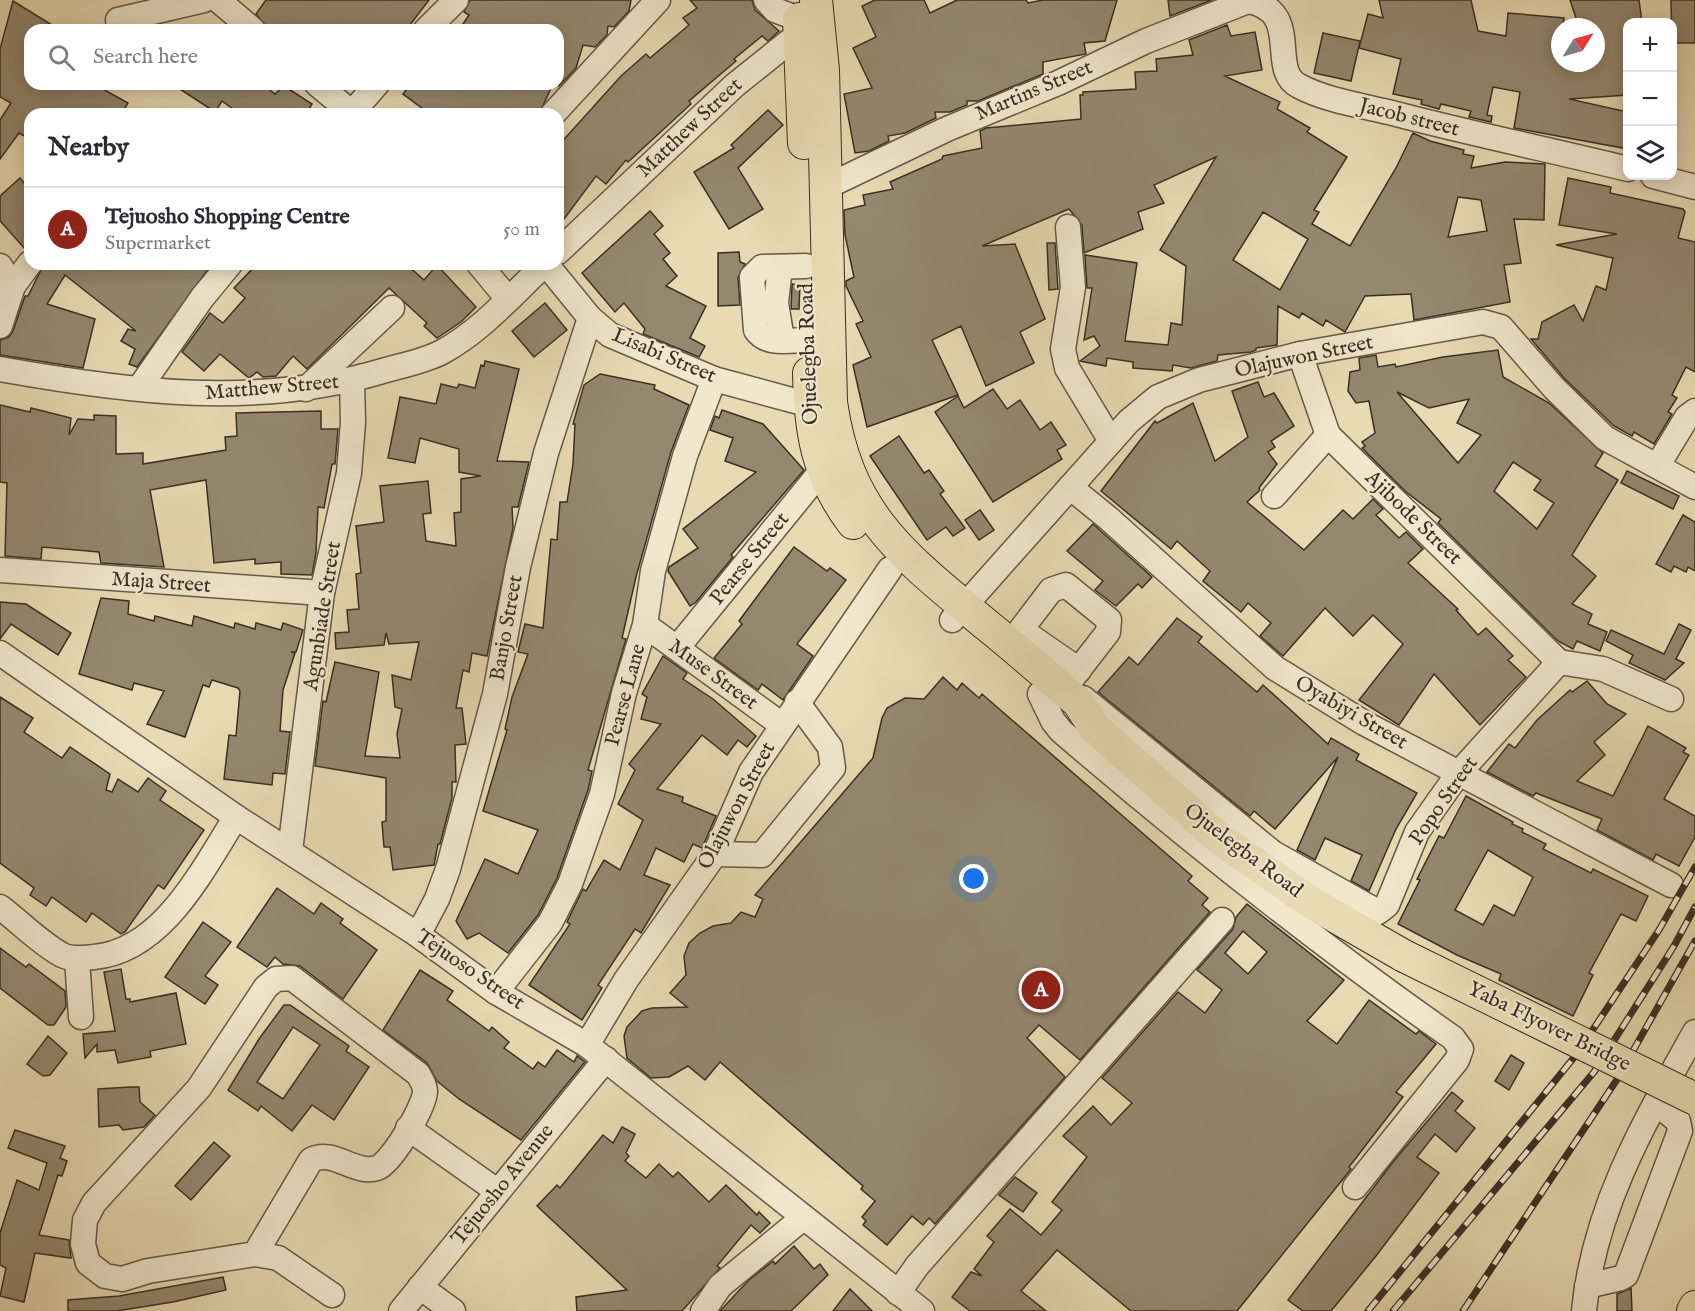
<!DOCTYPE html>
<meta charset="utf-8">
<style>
:root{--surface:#fff;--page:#f2f2f3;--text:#2b2b33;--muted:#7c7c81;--line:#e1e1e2;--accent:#8f2418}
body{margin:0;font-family:"IM FELL English",serif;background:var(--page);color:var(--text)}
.controls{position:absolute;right:18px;top:18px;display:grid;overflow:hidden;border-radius:12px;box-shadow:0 3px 15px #0003}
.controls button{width:54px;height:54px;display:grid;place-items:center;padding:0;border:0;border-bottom:2px solid var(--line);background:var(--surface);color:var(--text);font:30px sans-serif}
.compass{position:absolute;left:1551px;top:18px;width:54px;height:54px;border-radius:50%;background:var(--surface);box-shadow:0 3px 15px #0003;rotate:53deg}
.you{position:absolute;left:974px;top:879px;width:21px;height:21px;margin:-15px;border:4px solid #fff;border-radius:50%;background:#1a73e8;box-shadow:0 0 0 9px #1a73e833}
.badge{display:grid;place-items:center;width:39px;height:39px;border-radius:50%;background:var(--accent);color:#fff;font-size:20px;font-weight:700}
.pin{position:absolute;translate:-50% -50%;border:3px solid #fff;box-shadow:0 2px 6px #0006}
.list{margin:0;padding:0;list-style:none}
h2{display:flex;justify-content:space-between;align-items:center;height:78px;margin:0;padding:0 24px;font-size:26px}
h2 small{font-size:20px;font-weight:400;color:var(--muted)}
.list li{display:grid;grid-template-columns:39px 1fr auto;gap:18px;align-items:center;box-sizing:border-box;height:84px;padding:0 24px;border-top:2px solid var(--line)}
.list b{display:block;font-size:22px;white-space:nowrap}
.list p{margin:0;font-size:20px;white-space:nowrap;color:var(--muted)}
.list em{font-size:20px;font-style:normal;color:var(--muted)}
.icon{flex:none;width:33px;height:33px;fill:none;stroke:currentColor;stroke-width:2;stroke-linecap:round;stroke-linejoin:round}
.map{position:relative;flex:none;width:1695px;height:1311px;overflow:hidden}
.search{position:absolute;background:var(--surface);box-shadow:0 3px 15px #0003;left:24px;top:24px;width:540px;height:66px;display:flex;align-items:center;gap:15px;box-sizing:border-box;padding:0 21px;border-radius:18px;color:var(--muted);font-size:22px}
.panel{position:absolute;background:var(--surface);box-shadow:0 3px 15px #0003;left:24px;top:108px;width:540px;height:162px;border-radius:18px}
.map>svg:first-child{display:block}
.building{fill:#94886f;stroke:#392f26;stroke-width:1.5;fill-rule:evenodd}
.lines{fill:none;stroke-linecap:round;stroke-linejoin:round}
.minor-casing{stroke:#655a49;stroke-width:27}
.major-casing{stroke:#392f26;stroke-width:34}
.minor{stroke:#f0e7cd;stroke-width:24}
.major{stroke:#e8dab2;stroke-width:32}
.rail-casing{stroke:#392f26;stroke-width:7}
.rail{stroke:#f0e7cd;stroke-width:4.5;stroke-dasharray:14;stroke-linecap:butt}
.major-bridge-casing{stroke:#392f26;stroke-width:34;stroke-linecap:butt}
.major-bridge{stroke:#e8dab2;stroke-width:32}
.labels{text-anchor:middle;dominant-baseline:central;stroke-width:4.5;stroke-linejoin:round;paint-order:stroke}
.street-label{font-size:21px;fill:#392f26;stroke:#f0e7cd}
</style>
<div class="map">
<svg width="1695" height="1311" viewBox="0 0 1695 1311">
<rect width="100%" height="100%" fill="#e8dab2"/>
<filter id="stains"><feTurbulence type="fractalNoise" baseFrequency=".00333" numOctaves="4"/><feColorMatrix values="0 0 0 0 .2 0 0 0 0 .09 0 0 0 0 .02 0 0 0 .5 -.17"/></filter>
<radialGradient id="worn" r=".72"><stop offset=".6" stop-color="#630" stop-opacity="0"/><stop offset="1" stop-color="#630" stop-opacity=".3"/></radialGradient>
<g class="building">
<path d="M266,0H429L406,30H268L256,14Z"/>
<path d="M470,0H631L629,11L614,27L608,26L607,35L595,47L583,45L576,68L559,86L558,30H459L469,15L464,12Z"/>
<path d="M690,0H752L755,10L779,31L768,41L762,36L734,59L736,61L689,101L691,104L628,162L626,160L606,184L596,176L558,227V146L621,76L646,54L650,58L689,25L683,18L697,8Z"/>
<path d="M875,0H924L930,13L957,0H1026L1028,3L1043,0H1117L1105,41L1084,43L1086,54L1043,62V74L978,101H967V105L950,112H935L936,118L905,133L888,136L889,141L869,151L855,153L844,94L872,88L853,48L876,37L862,6Z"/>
<path d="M1168,0H1212L1170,16Z"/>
<path d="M1379,0H1471L1478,31L1506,36L1508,13L1564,18L1563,27H1560V63H1596V27H1579L1570,0H1639L1642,22H1628V95L1569,99L1628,112V149L1514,128L1520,92L1493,87L1487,115L1492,116L1491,122L1469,117L1471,111L1441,104L1439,109L1421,104L1422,100L1393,94L1401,59L1359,48L1368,14L1383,18Z"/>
<path d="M1671,0H1695V43H1672Z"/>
<path d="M13,1L60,30H30V84H94L128,103L121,114H30V139L19,133L0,159V120L11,103L0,97V49Z"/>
<path d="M1227,25L1231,36L1255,32L1262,70L1225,76L1280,102L1277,109L1310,128L1307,132L1347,157L1314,210L1319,212L1312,224L1350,246L1396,168L1413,133L1430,141L1464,150L1463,154L1474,156L1471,168L1505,162L1545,164L1544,220L1514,219L1521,263L1504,265L1510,302L1414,320L1411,294L1365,296L1345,332L1326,320L1323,326L1302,313L1299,318L1278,306L1277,345L1256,348V350L1251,352L1218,355L1217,361L1191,368L1173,365L1172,371L1133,368V362L1107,358L1106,366L1080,361L1100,346L1094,336L1084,340L1092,288H1087L1085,255L1137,263L1125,341L1168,345L1171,323L1182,325L1186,266L1160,250L1216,157L1154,185L1164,203L1138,212L1143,229L1084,253L1082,225L1069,209L982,246L1015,244L1045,319L1020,332L1034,363L986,386L961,326L932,340L958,395L867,427L853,365L871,357L856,324L863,321L846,286V281L854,277L845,235L844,210L865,205L863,195L893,189L890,182L942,159L943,156L982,148L980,131L986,128L1081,119L1080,95H1083V92L1136,89L1135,72L1157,71L1156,59L1193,55L1189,40ZM1458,197L1481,200L1487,231L1448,237ZM1263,212L1308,239L1280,290L1233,260Z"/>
<path d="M1323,33L1360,41L1351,81L1314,73Z"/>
<path d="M172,84H262L275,94L284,86L312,104L306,114H240L222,101L215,112Z"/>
<path d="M411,84H553L539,114H430L403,94Z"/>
<path d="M768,110L783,125L738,168L763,209L729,229L694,172L734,148L731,145Z"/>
<path d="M20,178L30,190V249L26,250L0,221V196Z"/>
<path d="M1568,178L1611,187L1610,193L1683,209L1685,212L1678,238L1695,242V372L1686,367L1672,395L1677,398L1668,412L1672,414L1654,444L1634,432L1632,436L1614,426L1564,378L1531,339H1538L1542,322L1574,305L1583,321L1596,286L1606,290L1613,258L1556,245L1617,234L1559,225Z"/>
<path d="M650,211L663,226L654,234L670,253L663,259L677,276L666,286L706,306L690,338L705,346L699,357L643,334L645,329L624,303L615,312L582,273Z"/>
<path d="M1047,243H1055L1058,289L1049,290Z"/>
<path d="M739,252L740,262L745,264L738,278L740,305L718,306V253Z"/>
<path d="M44,264H212L137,367L129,364L135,349L121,341L128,329L136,331L65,275L47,304L95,319L83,368L0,355V340L9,337L13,331L25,296H28Z"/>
<path d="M257,264H406L424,280L437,265L476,307L461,322L437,338L424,326L427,323L389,288L307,369L293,356L276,376L263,377L257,372L249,378L220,354L204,371L182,352L210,313L223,323L245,298L234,288Z"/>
<path d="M792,284L800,285L799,309H791Z"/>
<path d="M545,303L567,330L534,357L512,331Z"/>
<path d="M1498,350L1503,377L1549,403L1603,453L1595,466L1618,480L1572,555L1596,576L1572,604L1592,614L1588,624L1607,632L1600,651L1577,641L1573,649L1558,641L1438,523L1441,519L1405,491L1362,448L1365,446L1362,442L1375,433L1369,401L1356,403L1348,391L1350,372L1360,370L1359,358L1376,355L1378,367L1395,364L1396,367L1443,357ZM1397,392L1429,408L1469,399L1457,423L1481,435L1458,463ZM1513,462L1541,480L1534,490L1554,503L1537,529L1494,491Z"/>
<path d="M485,361L519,369L497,461L529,462L518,507H512L513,528L487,656L472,653L469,672L463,670L456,708H462L466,744L455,745L456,782H452V798L440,844H438L434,865L393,870L390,847H384L382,822L386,821V778L315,766L323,701L326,702L335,662L379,672L365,756L400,758L397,734L402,709L395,707L392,675L411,680L419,642L389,644L386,633L384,645L336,649L335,633L349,632L347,610L359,609L356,574L361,573L356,526L384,522L380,486L428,481L431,513L423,514L426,541L456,546L454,513L461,512V479L481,476L459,472V449L420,438L415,463L388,458L400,397L436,404L441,384L457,388L459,384L475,388L481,365L484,366Z"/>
<path d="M600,374L655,385L654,389L689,405L671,452L636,577L622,638L626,639L588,770L592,771L588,790L557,878L538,915L508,953L479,933L467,939L456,921L485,859L518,874L538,830L483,811L507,730L505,729L512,697L528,654L518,652L525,624L543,628L551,539L557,540L560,502H567L573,464L575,424H573L584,385Z"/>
<path d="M1258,382L1264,397L1274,393L1294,426L1271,441L1275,447L1268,452L1277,464L1259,488L1260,490L1247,502L1304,550L1343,510L1353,519L1373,499L1383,509L1376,515L1399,538L1406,532L1423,549L1408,563L1458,609L1456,610L1478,635L1486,628L1513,656L1508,660L1526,677L1480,725L1434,674L1399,725L1359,700L1403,644L1373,615L1353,636L1325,608L1283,656L1260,636L1271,623L1248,603L1241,612L1203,581L1210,571L1177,541L1171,549L1101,491L1155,421L1157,423L1193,403L1215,461L1248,437L1232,391Z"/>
<path d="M993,389L1007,409L1020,400L1040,430L1051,422L1066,445L1057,450L1062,459L993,502L935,412L958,396L964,408Z"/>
<path d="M0,405L30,412L31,408L71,418L69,435L78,419L94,420V415L116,416V454L143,453V464L226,450L225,437L237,436L236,413L321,411V429H338L335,464H332L324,508L318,507L316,553L312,575L281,574V562L255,564V559L214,563L206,480L150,490L164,567L101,563L99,552L42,547L41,559L5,556L7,483L0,482Z"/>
<path d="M722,410L763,424L804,470L731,555L733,557L696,602L690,606L668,571L669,567L698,548L683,529L756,472L725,461L733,438L710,430L715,416L719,418Z"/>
<path d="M899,436L924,473L929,470L944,491L940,494L965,528L953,536L946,527L927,540L870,456Z"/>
<path d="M1627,471L1679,496L1673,509L1621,483Z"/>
<path d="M980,510L994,530L979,540L965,520Z"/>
<path d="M1683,515L1695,522V571L1688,567L1686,572L1674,566L1671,572L1656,564Z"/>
<path d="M1093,524L1152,577L1142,588L1138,584L1116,606L1095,590L1103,581L1067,551Z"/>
<path d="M794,547L827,571L830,568L846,580L797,644L813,656L783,700L762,684L758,690L714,658L742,624L739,621Z"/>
<path d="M101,598L129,601L128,614L154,621L155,616L192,626L194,616L234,628L235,623L255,629L256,623L281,630L283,623L303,630L296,652H291L295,653L283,690L280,731L290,732L285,774L273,773L272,785L224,779L229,735L236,736L240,691L238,688L212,680L209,687L203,685L185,737L147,724L164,691L134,683L132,690L79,674Z"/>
<path d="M0,602L26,604L71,633L58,655L11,624L0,639Z"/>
<path d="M1177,618L1202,637L1198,642L1257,692L1263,685L1328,744L1331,738L1359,754L1356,760L1417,793L1396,829L1369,891L1351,881L1362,855L1325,838L1315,860L1297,850L1338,757L1275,829L1254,811L1250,816L1098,692L1129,657L1138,665Z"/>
<path d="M1679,624L1691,630L1676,659L1684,663L1665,680L1629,663L1633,655L1606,641L1611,630L1664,654Z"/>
<path d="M663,656L687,673L683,679L713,699L756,736L747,747L738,740L727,755L702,735L657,789L683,797L682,802L716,816L702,848L693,844L684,862L656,848L644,875L670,885L641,933L635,929L598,985L602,988L582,1020L529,985L570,924L567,922L583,889L586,891L604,860L620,870L643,820L618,804L635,770L629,764L661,724L641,719L647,697L642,694Z"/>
<path d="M943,677L957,690L962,683L979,698L982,694L1192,876L1188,881L1208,898L1202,905L1210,912L1080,1060L1039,1025L1027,1038L1065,1077L935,1224L929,1218L923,1225L912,1216L887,1245L863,1225L866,1221L862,1217L875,1201L861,1189L863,1186L720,1062L705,1080L688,1066L669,1077L651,1078L627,1058L624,1036L627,1027L642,1011L652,1008L687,1007L670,993L686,975L684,956L689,943L700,933L713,926L731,923L741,912L755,917L763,899L755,895L873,758L882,718L887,708L905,698L924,699Z"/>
<path d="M1587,681L1607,704L1626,714L1594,742L1605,755L1577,781L1613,796L1648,726L1686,748L1683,752L1689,755L1664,799L1695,816V837L1679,866L1656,854L1653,860L1597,830L1602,819L1536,793L1533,796L1487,772L1509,744L1515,748L1537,720L1570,690L1572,692Z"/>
<path d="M0,697L33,718L24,732L62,758L70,747L110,774L106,790L112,792L118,779L138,792L148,778L166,791L160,800L204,830L164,889L158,885L125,932L121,934L92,913L86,922L52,897L46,906L30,895L34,888L0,863Z"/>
<path d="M1466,796L1513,822L1512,824L1523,829L1522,832L1546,844L1543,849L1591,873L1593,869L1648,896L1636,921L1621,914L1589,973L1593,975L1573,1016L1499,980L1501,974L1457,955L1398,924L1420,880L1417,879L1439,836L1444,838ZM1488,850L1533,877L1514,916L1494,905L1483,925L1455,910Z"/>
<path d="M277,888L314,914L321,903L343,919L340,923L377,950L343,999L300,966L283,964L275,957L267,967L237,947Z"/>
<path d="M1247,904L1344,980L1307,1021L1337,1044L1369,1000L1416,1034L1419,1031L1436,1044L1396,1092L1403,1097L1349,1167L1351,1169L1237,1311H1131L1057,1250L1021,1291L1046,1311H970L952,1297L971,1272L982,1276L974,1269L994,1242L987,1236L1010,1209L1041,1235L1062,1210L1052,1202L1087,1157L1063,1136L1093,1106L1111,1125L1132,1103L1102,1078L1178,992L1205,1013L1222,990L1197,970L1233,929L1236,917ZM1243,931L1267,952L1248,974L1225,953Z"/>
<path d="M203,922L231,942L205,976L218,985L205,1004L165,977Z"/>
<path d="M0,948L26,967L29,964L65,991L66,1007L54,1025H48L0,988Z"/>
<path d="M121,969L126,999H130V1002L176,993L186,1044L150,1051L151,1057L118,1063L115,1050L97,1052V1044L85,1058L83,1034L115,1031L104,972Z"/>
<path d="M420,970L453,991L447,1000L489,1031L492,1027L509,1042L504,1048L533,1069L538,1062L545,1067L557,1050L574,1062L577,1056L585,1062L521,1140L459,1099L437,1081L427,1063L383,1030Z"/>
<path d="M284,1005H290L349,1046L346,1051L369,1067L334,1120L312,1105L292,1131L261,1106L258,1111L228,1090L259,1039ZM293,1027L320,1045L283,1099L257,1082Z"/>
<path d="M48,1036L67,1053L50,1075L43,1076L27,1064Z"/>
<path d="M1511,1055L1524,1063L1509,1090L1495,1081Z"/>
<path d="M130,1087H139L140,1102L155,1115L144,1127L123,1130L119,1125L99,1127L98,1089Z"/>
<path d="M1452,1092L1463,1101L1455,1111L1475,1128L1456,1152L1435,1134L1417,1157L1439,1173L1376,1256L1331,1311H1303L1288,1300L1393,1162Z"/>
<path d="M622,1127L635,1134L626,1153L629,1156L625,1161L646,1178L659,1164L673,1177L678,1172L709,1202L726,1185L757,1215L759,1212L770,1223L760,1233L751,1225L717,1266L720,1268L682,1311H577L576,1297L627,1290L537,1206L557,1185L560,1188L603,1135L613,1143Z"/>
<path d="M15,1130L65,1146L60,1158L67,1161L62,1176L58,1175L39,1235L69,1240L71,1258L35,1253L24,1302L0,1296L6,1268L0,1265V1233L17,1180L39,1190L47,1163L8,1148Z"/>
<path d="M214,1142L230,1156L191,1200L175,1186Z"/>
<path d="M1015,1177L1037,1193L1023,1212L999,1195Z"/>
<path d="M794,1246L814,1269L820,1264L828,1275L791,1311H720L749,1280L773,1261L775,1264Z"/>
<path d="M223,1277L226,1290L173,1302L116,1311H68V1300L119,1296Z"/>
<path d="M1631,1288L1632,1311H1617V1294Z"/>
<path d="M850,1289L872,1311H833Z"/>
</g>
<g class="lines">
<g class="minor-casing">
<g id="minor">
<path d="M218,0L253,30"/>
<path d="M766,0L775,10L799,19"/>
<path d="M1248,1C1304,11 1267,70 1299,86C1327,101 1365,106 1396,114C1473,134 1550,150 1628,169"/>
<path d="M118,20L204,0"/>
<path d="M426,30L456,0"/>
<path d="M317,84L352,113"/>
<path d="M351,114L377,84"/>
<path d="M553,114L658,0"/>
<path d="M1653,176L1695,187"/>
<path d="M824,188L947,129L1058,83L1146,41L1248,1"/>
<path d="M1068,227L1073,287L1063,349L1067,368L1111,441"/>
<path d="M558,252L735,85L800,33"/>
<path d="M479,264L508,299"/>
<path d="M546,264L590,318L610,335L714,379L810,405"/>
<path d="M0,266L13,286L0,326"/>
<path d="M806,266L762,267L752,277L756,330C767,346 790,340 808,340"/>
<path d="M780,267L776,303L782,340"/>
<path d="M13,286L30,263"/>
<path d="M1300,354L1328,435L1559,662"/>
<path d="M0,369C129,392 258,409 386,370C404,365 425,361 442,352C481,331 513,294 545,264"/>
<path d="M140,387L202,298L230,264"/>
<path d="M306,389L392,308"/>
<path d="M1658,465L1687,417L1695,411"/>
<path d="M1070,487L1108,518L1275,668L1364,723L1671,885"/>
<path d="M1274,496L1328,435"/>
<path d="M0,570L322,593"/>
<path d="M952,620L1129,421L1158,397L1199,380L1300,354L1483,322L1501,327L1554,388L1605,438L1695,487"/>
<path d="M645,625L782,725"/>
<path d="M1021,630L1079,670"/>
<path d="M1010,644L1051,590L1066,585L1109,620L1108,632L1067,685"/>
<path d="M677,648L823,469"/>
<path d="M0,653L236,817L418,935L496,992L587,1045L922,1311"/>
<path d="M1559,662L1603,669L1671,699"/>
<path d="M1040,694L1053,721L1061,731C1187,839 1317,943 1453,1038L1461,1049L1457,1060L1355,1187"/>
<path d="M1083,698L1273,853L1378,912L1387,905L1417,832L1458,774L1559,662"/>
<path d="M290,851L322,593L349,473L353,422L352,381"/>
<path d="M715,854L762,855L833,768L830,747L797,702"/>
<path d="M0,907C20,922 40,943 62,955C72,960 83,958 94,957C163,951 202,870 236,817"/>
<path d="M418,935L437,899L448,869L495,694L518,567L546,453L590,318"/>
<path d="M77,959L81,1017"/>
<path d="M496,992L550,923L570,884L602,794L624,693L645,625L653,571L685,456L714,379"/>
<path d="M587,1045L626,980L715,854L751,772L890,569"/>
<path d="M408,1128L497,1191"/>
<path d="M255,1254L311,1160C333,1148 354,1175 377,1168C391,1164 425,1106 425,1091C425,1085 421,1079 418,1074L292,978L276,979L266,987L199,1088L94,1203L85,1220L83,1244L88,1263L105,1276L122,1279L148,1271L255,1254L278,1258L332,1295"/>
<path d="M1587,1286L1621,1278L1626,1275L1680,1131L1678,1121L1656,1103"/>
<path d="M420,1287L453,1311"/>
<path d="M898,1293L917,1266L1222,920"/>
<path d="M401,1311L606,1059"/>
<path d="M703,1311L720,1286L803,1218"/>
<path d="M1584,1311C1594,1207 1645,1121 1695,1032"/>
</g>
</g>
<g class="major-casing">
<g id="major">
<path d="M816,0L823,70L831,402C847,516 905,557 988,626C1019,651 1048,677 1078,702L1095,728L1220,839L1310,902L1404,956"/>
<path d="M799,19L804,143"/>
<path d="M809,373C810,430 817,476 853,523"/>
<path d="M1693,1311L1695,1307"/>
</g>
</g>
<use href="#minor" class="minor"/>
<use href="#major" class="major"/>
<g class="rail-casing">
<g id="rail">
<path d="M1368,1311L1576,1055L1659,930L1695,867"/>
<path d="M1393,1311L1594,1072L1674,946L1695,907"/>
<path d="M1463,1311L1616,1081L1695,941"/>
</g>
</g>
<use href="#rail" class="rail"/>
<g class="major-bridge-casing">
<path id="major-bridge" d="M1404,956L1695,1099"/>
</g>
<use href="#major-bridge" class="major-bridge"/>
</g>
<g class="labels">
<g class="street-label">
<text transform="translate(1034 91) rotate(-23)">Martins Street</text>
<text transform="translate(1409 118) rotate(14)">Jacob street</text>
<text transform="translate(690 128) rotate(-43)">Matthew Street</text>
<text transform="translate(809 354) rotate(-92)">Ojuelegba Road</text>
<text transform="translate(664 356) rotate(23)">Lisabi Street</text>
<text transform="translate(1304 357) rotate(-12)">Olajuwon Street</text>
<text transform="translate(272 388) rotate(-5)">Matthew Street</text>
<text transform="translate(1413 518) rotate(44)">Ajibode Street</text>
<text transform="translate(750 559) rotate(-51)">Pearse Street</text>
<text transform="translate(161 583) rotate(4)">Maja Street</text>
<text transform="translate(323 616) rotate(-81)">Agunbiade Street</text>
<text transform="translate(507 628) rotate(-80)">Banjo Street</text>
<text transform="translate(713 675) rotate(36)">Muse Street</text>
<text transform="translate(626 695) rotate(-75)">Pearse Lane</text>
<text transform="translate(1351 713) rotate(30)">Oyabiyi Street</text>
<text transform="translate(1444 801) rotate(-55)">Popo Street</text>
<text transform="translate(737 806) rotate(-62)">Olajuwon Street</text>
<text transform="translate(1243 851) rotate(37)">Ojuelegba Road</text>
<text transform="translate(470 970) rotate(34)">Tejuoso Street</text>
<text transform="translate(1549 1027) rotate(26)">Yaba Flyover Bridge</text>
<text transform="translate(503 1185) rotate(-51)">Tejuosho Avenue</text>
</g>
</g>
<rect width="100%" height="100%" filter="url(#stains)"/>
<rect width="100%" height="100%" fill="url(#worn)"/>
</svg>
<div class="controls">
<button>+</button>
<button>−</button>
<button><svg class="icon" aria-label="layers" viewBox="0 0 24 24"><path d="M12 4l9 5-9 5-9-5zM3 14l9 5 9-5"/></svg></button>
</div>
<svg class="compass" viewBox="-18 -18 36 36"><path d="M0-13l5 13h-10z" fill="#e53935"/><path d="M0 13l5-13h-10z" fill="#7c7c81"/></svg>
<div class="you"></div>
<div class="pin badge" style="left:1041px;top:990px">A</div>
<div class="search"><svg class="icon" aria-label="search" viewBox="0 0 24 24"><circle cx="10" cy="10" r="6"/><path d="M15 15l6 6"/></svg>Search here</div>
<section class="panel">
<h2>Nearby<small></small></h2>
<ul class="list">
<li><span class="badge">A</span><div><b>Tejuosho Shopping Centre</b><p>Supermarket</p></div><em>50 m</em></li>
</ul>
</section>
</div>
